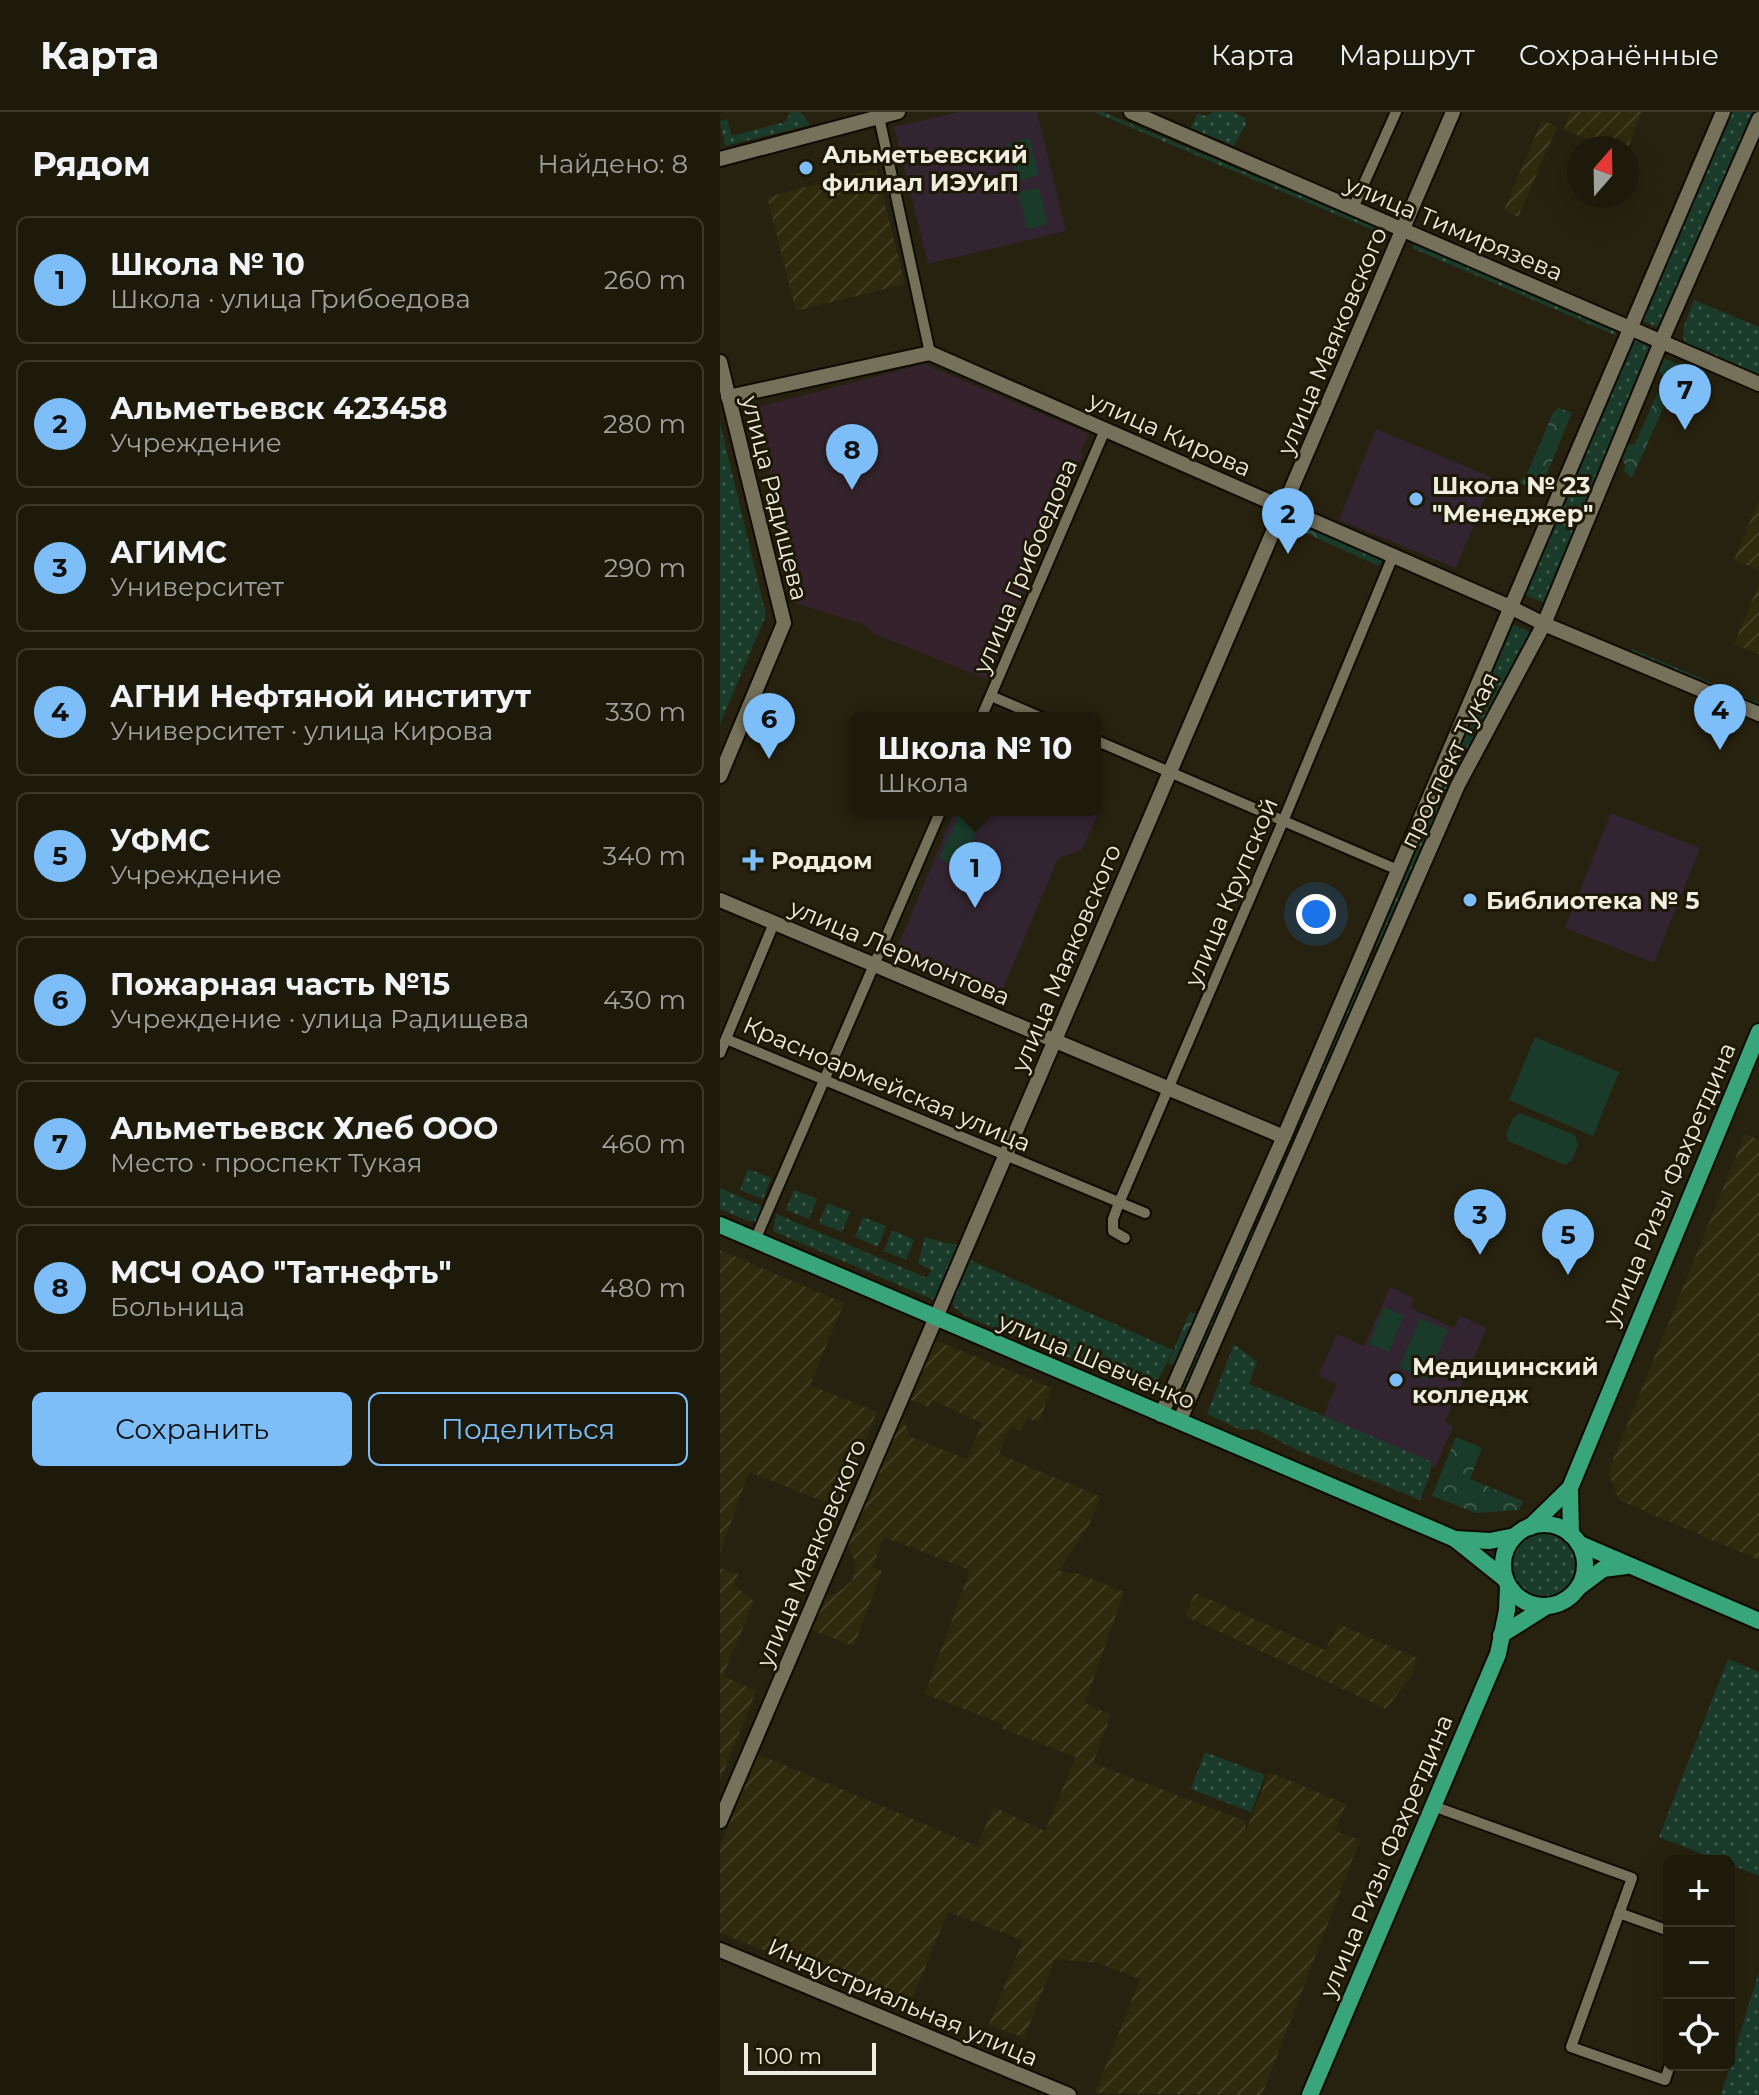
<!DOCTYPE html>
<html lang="ru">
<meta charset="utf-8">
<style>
:root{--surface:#1d1a0b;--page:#252314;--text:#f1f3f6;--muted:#a0a19d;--line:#3b382c;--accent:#7dbef9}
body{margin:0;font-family:Montserrat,sans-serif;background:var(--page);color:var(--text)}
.controls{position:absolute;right:24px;bottom:24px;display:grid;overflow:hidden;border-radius:12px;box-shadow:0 8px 32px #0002}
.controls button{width:72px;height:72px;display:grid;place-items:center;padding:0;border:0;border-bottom:2px solid var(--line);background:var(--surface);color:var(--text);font:40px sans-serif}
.compass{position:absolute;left:847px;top:24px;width:72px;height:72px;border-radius:50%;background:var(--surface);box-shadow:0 8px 32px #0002;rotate:20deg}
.scale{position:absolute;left:24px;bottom:20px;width:132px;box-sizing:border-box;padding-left:8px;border:4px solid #efede0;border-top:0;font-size:22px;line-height:28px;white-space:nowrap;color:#efede0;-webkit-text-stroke:6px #1d1906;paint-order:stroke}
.you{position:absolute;left:596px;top:802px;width:28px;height:28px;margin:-20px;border:6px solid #fff;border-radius:50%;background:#1a73e8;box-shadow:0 0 0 12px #1a73e833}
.badge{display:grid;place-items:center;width:52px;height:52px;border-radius:50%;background:var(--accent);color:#111;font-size:26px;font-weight:700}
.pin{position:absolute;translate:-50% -66px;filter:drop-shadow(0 2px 4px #0008)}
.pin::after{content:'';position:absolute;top:42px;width:28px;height:24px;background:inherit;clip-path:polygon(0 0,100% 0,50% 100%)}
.popup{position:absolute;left:129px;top:600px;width:252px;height:104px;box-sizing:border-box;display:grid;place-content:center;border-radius:12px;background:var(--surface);filter:drop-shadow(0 2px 6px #0005);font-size:26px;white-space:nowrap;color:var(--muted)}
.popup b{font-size:30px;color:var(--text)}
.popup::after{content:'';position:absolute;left:50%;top:100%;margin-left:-16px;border:16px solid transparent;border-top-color:var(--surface)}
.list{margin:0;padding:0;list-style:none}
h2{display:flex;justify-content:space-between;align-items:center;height:104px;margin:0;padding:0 32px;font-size:34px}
h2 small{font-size:26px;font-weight:400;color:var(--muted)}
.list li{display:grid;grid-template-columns:52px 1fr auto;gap:24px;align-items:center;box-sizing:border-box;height:128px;margin:0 16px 16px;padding:0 16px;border:2px solid var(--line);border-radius:12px}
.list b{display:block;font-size:30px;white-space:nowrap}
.list p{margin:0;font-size:26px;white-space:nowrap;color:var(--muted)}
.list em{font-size:26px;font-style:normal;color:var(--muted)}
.actions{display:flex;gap:16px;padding:24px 32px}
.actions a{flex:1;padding:18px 0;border:2px solid var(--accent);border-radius:12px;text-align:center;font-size:28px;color:var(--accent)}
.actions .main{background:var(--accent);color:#111}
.icon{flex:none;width:44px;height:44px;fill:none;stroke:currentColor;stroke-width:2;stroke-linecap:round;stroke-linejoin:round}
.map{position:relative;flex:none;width:1039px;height:1983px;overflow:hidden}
header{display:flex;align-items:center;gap:48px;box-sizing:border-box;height:112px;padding:0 40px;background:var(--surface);border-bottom:2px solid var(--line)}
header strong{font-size:38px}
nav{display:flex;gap:44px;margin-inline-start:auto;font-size:28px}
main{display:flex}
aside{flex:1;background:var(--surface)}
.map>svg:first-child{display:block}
.industrial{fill:url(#industrial-furrows)}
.education{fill:#322430}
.medical{fill:#34232c}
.green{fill:url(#green-dots)}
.forest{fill:url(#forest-crowns)}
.pitch{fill:#1b3b2a}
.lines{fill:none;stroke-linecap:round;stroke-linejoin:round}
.street-casing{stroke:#100b00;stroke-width:14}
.secondary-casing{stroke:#100b00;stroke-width:18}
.primary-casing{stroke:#100b00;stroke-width:20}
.street{stroke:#76715b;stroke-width:10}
.secondary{stroke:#76715b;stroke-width:14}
.primary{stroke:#38a57b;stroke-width:16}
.poi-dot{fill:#7dbef9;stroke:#1d1906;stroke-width:3}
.labels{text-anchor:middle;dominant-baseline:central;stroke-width:6;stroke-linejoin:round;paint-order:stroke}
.poi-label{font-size:24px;font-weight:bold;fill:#efede0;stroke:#1d1906;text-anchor:start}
.street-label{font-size:24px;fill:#efede0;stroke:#1d1906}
</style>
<header>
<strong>Карта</strong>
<nav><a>Карта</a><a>Маршрут</a><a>Сохранённые</a></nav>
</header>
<main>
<aside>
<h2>Рядом<small>Найдено: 8</small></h2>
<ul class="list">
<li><span class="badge">1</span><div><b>Школа № 10</b><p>Школа · улица Грибоедова</p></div><em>260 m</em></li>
<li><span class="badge">2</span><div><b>Альметьевск 423458</b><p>Учреждение</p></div><em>280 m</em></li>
<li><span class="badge">3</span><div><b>АГИМС</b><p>Университет</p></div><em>290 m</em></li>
<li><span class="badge">4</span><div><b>АГНИ Нефтяной институт</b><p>Университет · улица Кирова</p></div><em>330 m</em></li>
<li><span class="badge">5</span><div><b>УФМС</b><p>Учреждение</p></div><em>340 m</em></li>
<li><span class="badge">6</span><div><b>Пожарная часть №15</b><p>Учреждение · улица Радищева</p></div><em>430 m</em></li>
<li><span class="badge">7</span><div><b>Альметьевск Хлеб ООО</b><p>Место · проспект Тукая</p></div><em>460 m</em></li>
<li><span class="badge">8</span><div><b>МСЧ ОАО &quot;Татнефть&quot;</b><p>Больница</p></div><em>480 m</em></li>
</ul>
<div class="actions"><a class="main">Сохранить</a><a>Поделиться</a></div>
</aside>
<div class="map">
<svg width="1039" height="1983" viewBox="0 0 1039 1983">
<defs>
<pattern id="industrial-furrows" width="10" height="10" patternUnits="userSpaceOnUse" patternTransform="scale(2)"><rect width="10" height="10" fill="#2f290e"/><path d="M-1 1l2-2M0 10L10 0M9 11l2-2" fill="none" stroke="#433e25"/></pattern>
<pattern id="green-dots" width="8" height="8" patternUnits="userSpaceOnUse" patternTransform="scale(2)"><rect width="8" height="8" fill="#1b3b2a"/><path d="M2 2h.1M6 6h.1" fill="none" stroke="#3c5849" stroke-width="1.8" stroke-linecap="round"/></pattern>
<pattern id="forest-crowns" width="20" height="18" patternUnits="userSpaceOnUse" patternTransform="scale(2)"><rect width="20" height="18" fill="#1b3b2a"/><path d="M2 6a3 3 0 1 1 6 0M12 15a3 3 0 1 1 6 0" fill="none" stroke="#3c5849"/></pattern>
</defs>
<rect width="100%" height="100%" fill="#27220f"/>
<g class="industrial">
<path d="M850,0H922L907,38V36H891L844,18Z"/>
<path d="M822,8L837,15L798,105L784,98Z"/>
<path d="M156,57L185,172L76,199L47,85Z"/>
<path d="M1039,388V458L1014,448Z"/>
<path d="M1039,472V542L1014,532Z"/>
<path d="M1025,1022L1039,1028V1448L899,1388L888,1360Z"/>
<path d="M0,1138L124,1191L90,1273L157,1300L118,1395L29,1360L0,1441Z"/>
<path d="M212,1227L332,1276L319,1310L307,1306L301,1319L290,1314L279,1342L381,1385L369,1413L339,1459L359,1462L404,1480L365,1591L391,1603L373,1651L525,1709L526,1719L549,1660L626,1692L615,1719L640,1728L542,1983L375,1981L420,1867L378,1851L335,1847L304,1926L269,1913L303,1828L228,1800L189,1895L0,1821V1734L38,1642L257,1734L274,1695L325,1719L356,1645L282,1617L283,1612L205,1582L250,1458L164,1425L152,1455L162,1459L134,1534L89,1517L103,1484L116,1482L132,1469L136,1452L127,1431L179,1307L184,1309L191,1325L247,1347L262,1311L212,1288L209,1295L188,1287Z"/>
<path d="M0,1456L18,1462L14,1473L34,1489L3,1564L36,1579L0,1669Z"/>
<path d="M475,1481L605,1538L619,1512L697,1546L693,1562L666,1597L465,1504Z"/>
</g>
<g class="education">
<path d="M239,0H317L346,119L208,152L174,15Z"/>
<path d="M656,317L773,366L736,456L619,408Z"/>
<path d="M235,698H371L378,701L362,738L338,746L281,882L275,879L271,888L173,846Z"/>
<path d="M891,701L980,736L934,851L845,816Z"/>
<path d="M670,1175L694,1186L690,1196L734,1216L740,1204L767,1216L725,1310L733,1315L715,1356L602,1306L617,1272L598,1264L617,1222L644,1234Z"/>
</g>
<path class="medical" d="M204,252L369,322L360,341L363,342L268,568L153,521L143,512L71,490L50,409L58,398L34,296Z"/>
<g class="green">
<path d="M71,0H80L90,13L5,34L0,9L7,7L12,24L65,10Z"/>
<path d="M374,0H383L667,120L665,123Z"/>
<path d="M493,0H513L525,6L526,12L514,34L471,16L477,2L487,4Z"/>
<path d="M1011,0H1038L944,218L921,208Z"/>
<path d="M694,132L897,219L895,223L692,136Z"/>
<path d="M974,188L1039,215V269L972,240L963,226L964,214Z"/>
<path d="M914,225L935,234L825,491L803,482Z"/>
<path d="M0,311L46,503L0,612Z"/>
<path d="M790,511L812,521L736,667L659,836L650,833Z"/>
<path d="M912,537L1039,591V602L908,546Z"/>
<path d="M643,848L650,851L543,1111L539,1109L559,1043Z"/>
<path d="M28,1057L51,1066L43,1087L20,1078Z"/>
<path d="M0,1076L43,1095V1104L39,1110L29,1109L0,1097Z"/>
<path d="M74,1078L97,1087L89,1107L66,1098Z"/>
<path d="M107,1091L130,1100L122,1120L99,1111Z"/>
<path d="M56,1102L207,1166L211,1158L198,1151L205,1125C218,1130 228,1130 240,1134L219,1185L214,1188L53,1119Z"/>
<path d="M143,1105L166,1114L158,1135L135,1125Z"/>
<path d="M532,1117L539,1121L458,1292L454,1290L455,1286Z"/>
<path d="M172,1118L194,1128L186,1148L164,1139Z"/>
<path d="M248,1147L453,1238L437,1270L447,1275L440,1281L431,1279L245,1204L233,1194V1184Z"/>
<path d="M514,1232L537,1250L529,1272L712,1350L709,1365L700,1388L577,1338L536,1317L521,1318L487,1302Z"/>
<circle cx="823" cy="1452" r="35"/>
<path d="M1008,1547L1039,1560V1764L1009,1752V1749H1000L939,1725Z"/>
<path d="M485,1640L545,1663L531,1700L471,1677Z"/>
<path d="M1039,1860V1983H1001Z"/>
</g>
<g class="forest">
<path d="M943,246L962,254L912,366L903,358L906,354L901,345L905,333L915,332L944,266L938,257Z"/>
<path d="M838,296L852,300L820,379L799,371L807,362L833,301Z"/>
<path d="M576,406L663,447L659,454L572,415Z"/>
<path d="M470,1200L479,1203L456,1253L448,1251Z"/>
<path d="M736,1325L762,1336L750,1367L803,1389L799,1398L756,1401L712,1384Z"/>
</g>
<g class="pitch">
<path d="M309,26L319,63L297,69L287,31Z"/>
<path d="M319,76L328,112L307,117L298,80Z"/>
<path d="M240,701L261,710L240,756L219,746Z"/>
<path d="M815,925L899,960L873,1024L789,988Z"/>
<path d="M800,1001L855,1023L858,1033L852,1048L845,1053L788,1029L786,1022L793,1006Z"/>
<path d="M664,1195L684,1204L669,1240L649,1232Z"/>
<path d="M700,1206L728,1218L707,1267L679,1256Z"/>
</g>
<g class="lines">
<g class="street-casing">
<g id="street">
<path d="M159,5L210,241"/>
<path d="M633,96L676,0"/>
<path d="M271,584L322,606"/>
<path d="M261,606L385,318"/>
<path d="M375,628L678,758"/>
<path d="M6,927L425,1101"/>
<path d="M0,941L54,811"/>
<path d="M405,1126L393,1119V1107L399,1091L564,707L673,444"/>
<path d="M35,1128L221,698"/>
<path d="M713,1694L912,1766L851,1935L945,1968L950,1953"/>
<path d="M899,1801L949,1819"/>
</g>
</g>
<g class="secondary-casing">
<g id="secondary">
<path d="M411,0L1039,272"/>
<path d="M0,47L178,0"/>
<path d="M0,250L64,511L0,664"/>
<path d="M8,285L210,241L790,495L824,512L1039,602"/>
<path d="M0,788L564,1025"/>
<path d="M441,1303L566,1020L1003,0"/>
<path d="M459,1310L738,673L824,512L941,230L1039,7"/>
<path d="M0,1709L733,0"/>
<path d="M0,1838L349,1983"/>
</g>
</g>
<g class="primary-casing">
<g id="primary">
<path d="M0,1113L735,1427L785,1467"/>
<path d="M850,1376L851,1423"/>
<circle cx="824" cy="1453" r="41"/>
<path d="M810,1415L850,1376L1039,920"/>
<path d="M735,1427L770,1429L795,1424"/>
<path d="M858,1431L1039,1509"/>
<path d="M859,1475L883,1457L906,1454"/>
<path d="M781,1523L827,1494"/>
<path d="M590,1983L778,1542L787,1498L788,1474"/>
</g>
</g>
<use href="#street" class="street"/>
<use href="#secondary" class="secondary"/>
<use href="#primary" class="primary"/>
</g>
<g class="poi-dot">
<circle cx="86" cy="56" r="8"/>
<circle cx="696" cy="387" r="8"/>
<path d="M29 736h8v8h8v8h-8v8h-8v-8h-8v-8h8z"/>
<circle cx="750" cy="788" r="8"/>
<circle cx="676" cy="1268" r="8"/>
</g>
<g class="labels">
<g class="poi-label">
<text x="102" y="42">Альметьевский<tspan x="102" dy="28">филиал ИЭУиП</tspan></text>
<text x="712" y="373">Школа № 23<tspan x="712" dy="28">"Менеджер"</tspan></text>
<text x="51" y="748">Роддом</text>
<text x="766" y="788">Библиотека № 5</text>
<text x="692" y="1254">Медицинский<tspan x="692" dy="28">колледж</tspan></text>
</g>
<g class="street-label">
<text transform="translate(734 116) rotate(23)">улица Тимирязева</text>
<text transform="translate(612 229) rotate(-67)">улица Маяковского</text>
<text transform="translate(450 322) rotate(24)">улица Кирова</text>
<text transform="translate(55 386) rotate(76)">улица Радищева</text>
<text transform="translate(305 454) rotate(-67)">улица Грибоедова</text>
<text transform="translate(729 648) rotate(-64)">проспект Тукая</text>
<text transform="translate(511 780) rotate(-67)">улица Крупской</text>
<text transform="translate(180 840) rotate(23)">улица Лермонтова</text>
<text transform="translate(346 846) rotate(-67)">улица Маяковского</text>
<text transform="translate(167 972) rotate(23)">Красноармейская улица</text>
<text transform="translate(949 1072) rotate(-67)">улица Ризы Фахретдина</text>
<text transform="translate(377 1249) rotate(23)">улица Шевченко</text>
<text transform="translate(91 1441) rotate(-67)">улица Маяковского</text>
<text transform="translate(666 1744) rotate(-67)">улица Ризы Фахретдина</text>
<text transform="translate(183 1890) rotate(23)">Индустриальная улица</text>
</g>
</g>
</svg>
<div class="controls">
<button>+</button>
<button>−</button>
<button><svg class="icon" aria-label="locate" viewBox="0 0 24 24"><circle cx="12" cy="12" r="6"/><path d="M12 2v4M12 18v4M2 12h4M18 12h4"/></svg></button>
</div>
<svg class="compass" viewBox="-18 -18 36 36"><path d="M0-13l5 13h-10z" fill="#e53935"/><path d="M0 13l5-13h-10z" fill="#a0a19d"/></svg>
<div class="scale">100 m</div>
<div class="you"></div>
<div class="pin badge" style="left:255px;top:796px">1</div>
<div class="popup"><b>Школа № 10</b>Школа</div>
<div class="pin badge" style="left:568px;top:442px">2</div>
<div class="pin badge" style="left:760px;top:1143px">3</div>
<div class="pin badge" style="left:1000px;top:638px">4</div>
<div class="pin badge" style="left:848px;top:1163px">5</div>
<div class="pin badge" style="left:49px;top:647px">6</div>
<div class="pin badge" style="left:965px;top:318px">7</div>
<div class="pin badge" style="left:132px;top:378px">8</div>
</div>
</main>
